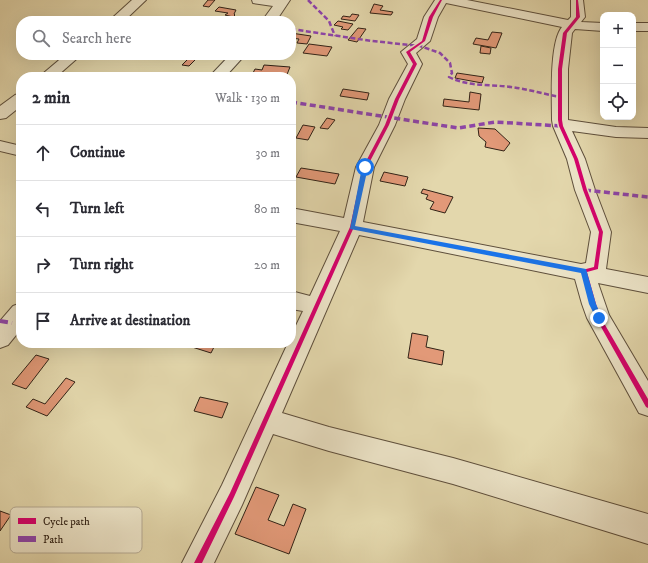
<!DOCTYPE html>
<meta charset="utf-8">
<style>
:root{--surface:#fff;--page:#f2f2f3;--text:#2b2b33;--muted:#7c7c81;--line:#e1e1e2}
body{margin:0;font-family:"IM FELL DW Pica",serif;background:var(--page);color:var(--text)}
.controls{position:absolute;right:12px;top:12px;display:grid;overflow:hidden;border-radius:8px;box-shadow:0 4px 16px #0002}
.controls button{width:36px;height:36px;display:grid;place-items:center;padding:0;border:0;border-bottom:1px solid var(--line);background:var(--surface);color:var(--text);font:20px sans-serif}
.stop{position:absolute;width:12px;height:12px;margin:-9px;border:3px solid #1a73e8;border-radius:50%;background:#fff}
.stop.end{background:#1a73e8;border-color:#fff;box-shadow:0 1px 4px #0008}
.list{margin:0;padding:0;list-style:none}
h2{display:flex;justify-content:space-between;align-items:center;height:52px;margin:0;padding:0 16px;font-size:17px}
h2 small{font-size:13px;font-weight:400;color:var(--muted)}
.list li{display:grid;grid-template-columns:26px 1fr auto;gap:12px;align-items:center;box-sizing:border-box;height:56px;padding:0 16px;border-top:1px solid var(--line)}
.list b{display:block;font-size:15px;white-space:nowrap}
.list em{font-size:13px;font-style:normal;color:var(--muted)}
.icon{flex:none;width:22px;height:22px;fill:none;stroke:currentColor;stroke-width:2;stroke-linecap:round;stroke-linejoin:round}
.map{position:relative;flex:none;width:648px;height:563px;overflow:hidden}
.search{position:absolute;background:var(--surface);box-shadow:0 4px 16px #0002;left:16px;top:16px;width:280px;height:44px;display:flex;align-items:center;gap:10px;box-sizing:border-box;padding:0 14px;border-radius:16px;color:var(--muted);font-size:15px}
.panel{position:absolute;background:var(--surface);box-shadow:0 4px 16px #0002;left:16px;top:72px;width:280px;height:276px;border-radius:16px}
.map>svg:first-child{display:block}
.building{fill:#e29978;stroke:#312216}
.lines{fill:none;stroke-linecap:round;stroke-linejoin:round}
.minor-casing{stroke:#5e4f3c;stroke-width:2}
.minor{fill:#ede5c9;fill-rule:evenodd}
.quiet-far2{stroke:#8e44ad;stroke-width:2.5;stroke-dasharray:5 2.5;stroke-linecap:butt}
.quiet-far1{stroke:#8e44ad;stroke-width:3.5;stroke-dasharray:6 3.5;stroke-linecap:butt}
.quiet{stroke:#8e44ad;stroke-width:4;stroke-dasharray:8 4;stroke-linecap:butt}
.cycleway-casing{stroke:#ede5c9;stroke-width:3}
.cycleway{fill:#d6006c;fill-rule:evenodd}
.route{fill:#1a73e8}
.key{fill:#ede5c9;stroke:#b5aa93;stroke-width:1}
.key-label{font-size:11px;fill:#312216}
</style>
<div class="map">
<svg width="648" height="563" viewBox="0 0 648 563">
<rect width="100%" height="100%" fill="#e3d7ac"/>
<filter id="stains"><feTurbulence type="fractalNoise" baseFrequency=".005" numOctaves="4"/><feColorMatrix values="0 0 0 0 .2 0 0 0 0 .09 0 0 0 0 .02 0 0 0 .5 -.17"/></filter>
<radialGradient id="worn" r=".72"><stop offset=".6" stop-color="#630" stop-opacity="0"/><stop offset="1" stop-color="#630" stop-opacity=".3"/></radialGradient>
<g class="building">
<path d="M208,0H215L209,7L203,6Z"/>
<path d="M374,4L383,6L380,10L393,12L391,15L370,13Z"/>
<path d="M219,7L236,10L234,14L235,15L233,17L225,15L228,13L215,11Z"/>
<path d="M352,14L359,15L355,21L341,19L343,16L350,17Z"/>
<path d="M338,21L353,24L348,30L341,29L343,27L334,25Z"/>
<path d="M358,28L366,29L357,42L348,40Z"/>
<path d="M492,32L502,33L496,48L473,44L476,38L488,40Z"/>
<path d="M291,33L311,36L307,44L297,43L299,39L291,38Z"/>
<path d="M309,44L332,47L327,56L303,53Z"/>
<path d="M481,46L491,48L490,54L480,53Z"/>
<path d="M191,56L198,57L189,66L182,65Z"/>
<path d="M264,65L290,67L286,77H251L255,69L262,70Z"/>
<path d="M457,73L484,77L482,83L455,78Z"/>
<path d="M343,89L369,93L367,100L340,96Z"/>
<path d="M470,92L481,94L479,110L443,106L444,99L469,102Z"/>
<path d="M327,118L335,120L328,129L320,128Z"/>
<path d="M303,125L315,127L308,140L296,138Z"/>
<path d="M478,128L495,129L510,143L504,151L485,147L486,142L479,136Z"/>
<path d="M301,168L339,174L335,184L296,177Z"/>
<path d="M384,172L408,177L405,186L380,181Z"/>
<path d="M423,189L453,197L445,213L430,209L434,202L426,199L428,195L421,193Z"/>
<path d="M412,333L428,336L426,347L444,351L442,365L408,358Z"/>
<path d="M195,343H216L211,353L192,347Z"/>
<path d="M36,355L49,359L26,389L12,384Z"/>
<path d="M66,378L75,382L47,416L26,407L33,399L45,404Z"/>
<path d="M200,397L228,403L222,418L194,411Z"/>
<path d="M256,487L279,495L268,520L284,526L293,504L306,509L289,554L235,534Z"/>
<path d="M0,511L11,515L0,531Z"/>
</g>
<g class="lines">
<g class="minor-casing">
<g id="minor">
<path d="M132,0H146L124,21H109Z"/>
<path d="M252,0H290L276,21H262L273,6L253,3Z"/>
<path d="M435,0H467L568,20L571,17V0H583L585,17L581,22L603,23V31L575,29L572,33L568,69V120L616,127L648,128V138L616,137L572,131L585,159L595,190L611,232L606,269L648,277V293L598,283L609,315L648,381V416L639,413L587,318L582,304L575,279L359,235L282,413L329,427L453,458L648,514V544L453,484L329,451L273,434L242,505L214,563H182L222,485L288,343H291V336L303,311L291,309V291L310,296L340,231L291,222V208L344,218L356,167L379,125L389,99L408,64L401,52L417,39L424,17ZM446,3L562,27C549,43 552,99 552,120L553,126L567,159L575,190L591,232L586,263L581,264L363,222L374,167L395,125L405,99L422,64L416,53L430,41L438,17Z"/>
<rect x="633" y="23" width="15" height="8"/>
<path d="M65,55H81L56,77H39Z"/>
<path d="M230,55H245L225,77H209Z"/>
<path d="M21,93V106L6,118L0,119V106L15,95Z"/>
<path d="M0,141L21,146V156L0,151Z"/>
<path d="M21,303V329L8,345L0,348V321L13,306Z"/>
</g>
</g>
<use href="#minor" class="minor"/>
<g class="quiet-far2">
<path d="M308,0L329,21L335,36"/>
<path d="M291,29L372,41L420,46L440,53L450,63L452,73L449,77C469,87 489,84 511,87C527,89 544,94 560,97"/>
</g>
<g class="quiet-far1">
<path d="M291,102L458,128L495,122L561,126"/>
<path d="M585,190L648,197"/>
</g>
<path class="quiet" d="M0,321L12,323"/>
<g class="cycleway-casing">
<g id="cycleway">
<path d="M440,0H442L433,17L425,41L410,52L417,64L399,99L389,125L367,167L354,227L234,497L202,563H194L230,493L350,227L363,167L385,125L395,99L413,64L406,52L422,41L429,17Z"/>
<path d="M576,0H578L580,17L567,33L562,69V120L563,126L578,159L587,190L603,232L598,268V269L587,272L596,304L601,318L648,399V408L646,407L596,318L590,304L582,271V270L594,267L599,232L583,190L574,159L559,126L558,120V69L563,33L576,17Z"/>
</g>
</g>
<use href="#cycleway" class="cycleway"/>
</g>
<path class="route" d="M365,166L368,167L355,226L586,269L596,304L602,318L601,320H597L589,304L581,273L350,229L362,167Z"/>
<rect x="10" y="507" width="132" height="46" rx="6" class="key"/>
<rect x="18" y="518" width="18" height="6" fill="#d6006c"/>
<rect x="18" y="536" width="18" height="6" fill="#8e44ad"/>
<g class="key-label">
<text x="43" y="525">Cycle path</text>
<text x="43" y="543">Path</text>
</g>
<rect width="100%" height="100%" filter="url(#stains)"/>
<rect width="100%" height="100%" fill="url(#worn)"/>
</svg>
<div class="controls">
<button>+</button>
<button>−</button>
<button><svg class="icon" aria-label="locate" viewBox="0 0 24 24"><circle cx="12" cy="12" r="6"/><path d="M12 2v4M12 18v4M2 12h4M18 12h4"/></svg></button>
</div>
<div class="stop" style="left:365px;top:167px"></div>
<div class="stop end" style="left:599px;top:318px"></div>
<div class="search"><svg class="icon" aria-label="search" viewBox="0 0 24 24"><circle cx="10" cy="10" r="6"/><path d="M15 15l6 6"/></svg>Search here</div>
<section class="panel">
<h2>2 min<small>Walk · 130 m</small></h2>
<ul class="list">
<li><svg class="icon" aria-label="ahead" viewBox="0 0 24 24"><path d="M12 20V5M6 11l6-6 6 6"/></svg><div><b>Continue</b></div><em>30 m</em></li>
<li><svg class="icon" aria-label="left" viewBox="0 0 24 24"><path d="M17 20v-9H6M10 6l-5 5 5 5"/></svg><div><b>Turn left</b></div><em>80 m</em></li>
<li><svg class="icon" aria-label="right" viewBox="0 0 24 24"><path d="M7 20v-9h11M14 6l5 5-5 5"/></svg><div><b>Turn right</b></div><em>20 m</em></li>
<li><svg class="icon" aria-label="arrive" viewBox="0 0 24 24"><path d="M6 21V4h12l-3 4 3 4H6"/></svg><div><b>Arrive at destination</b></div></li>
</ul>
</section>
</div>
